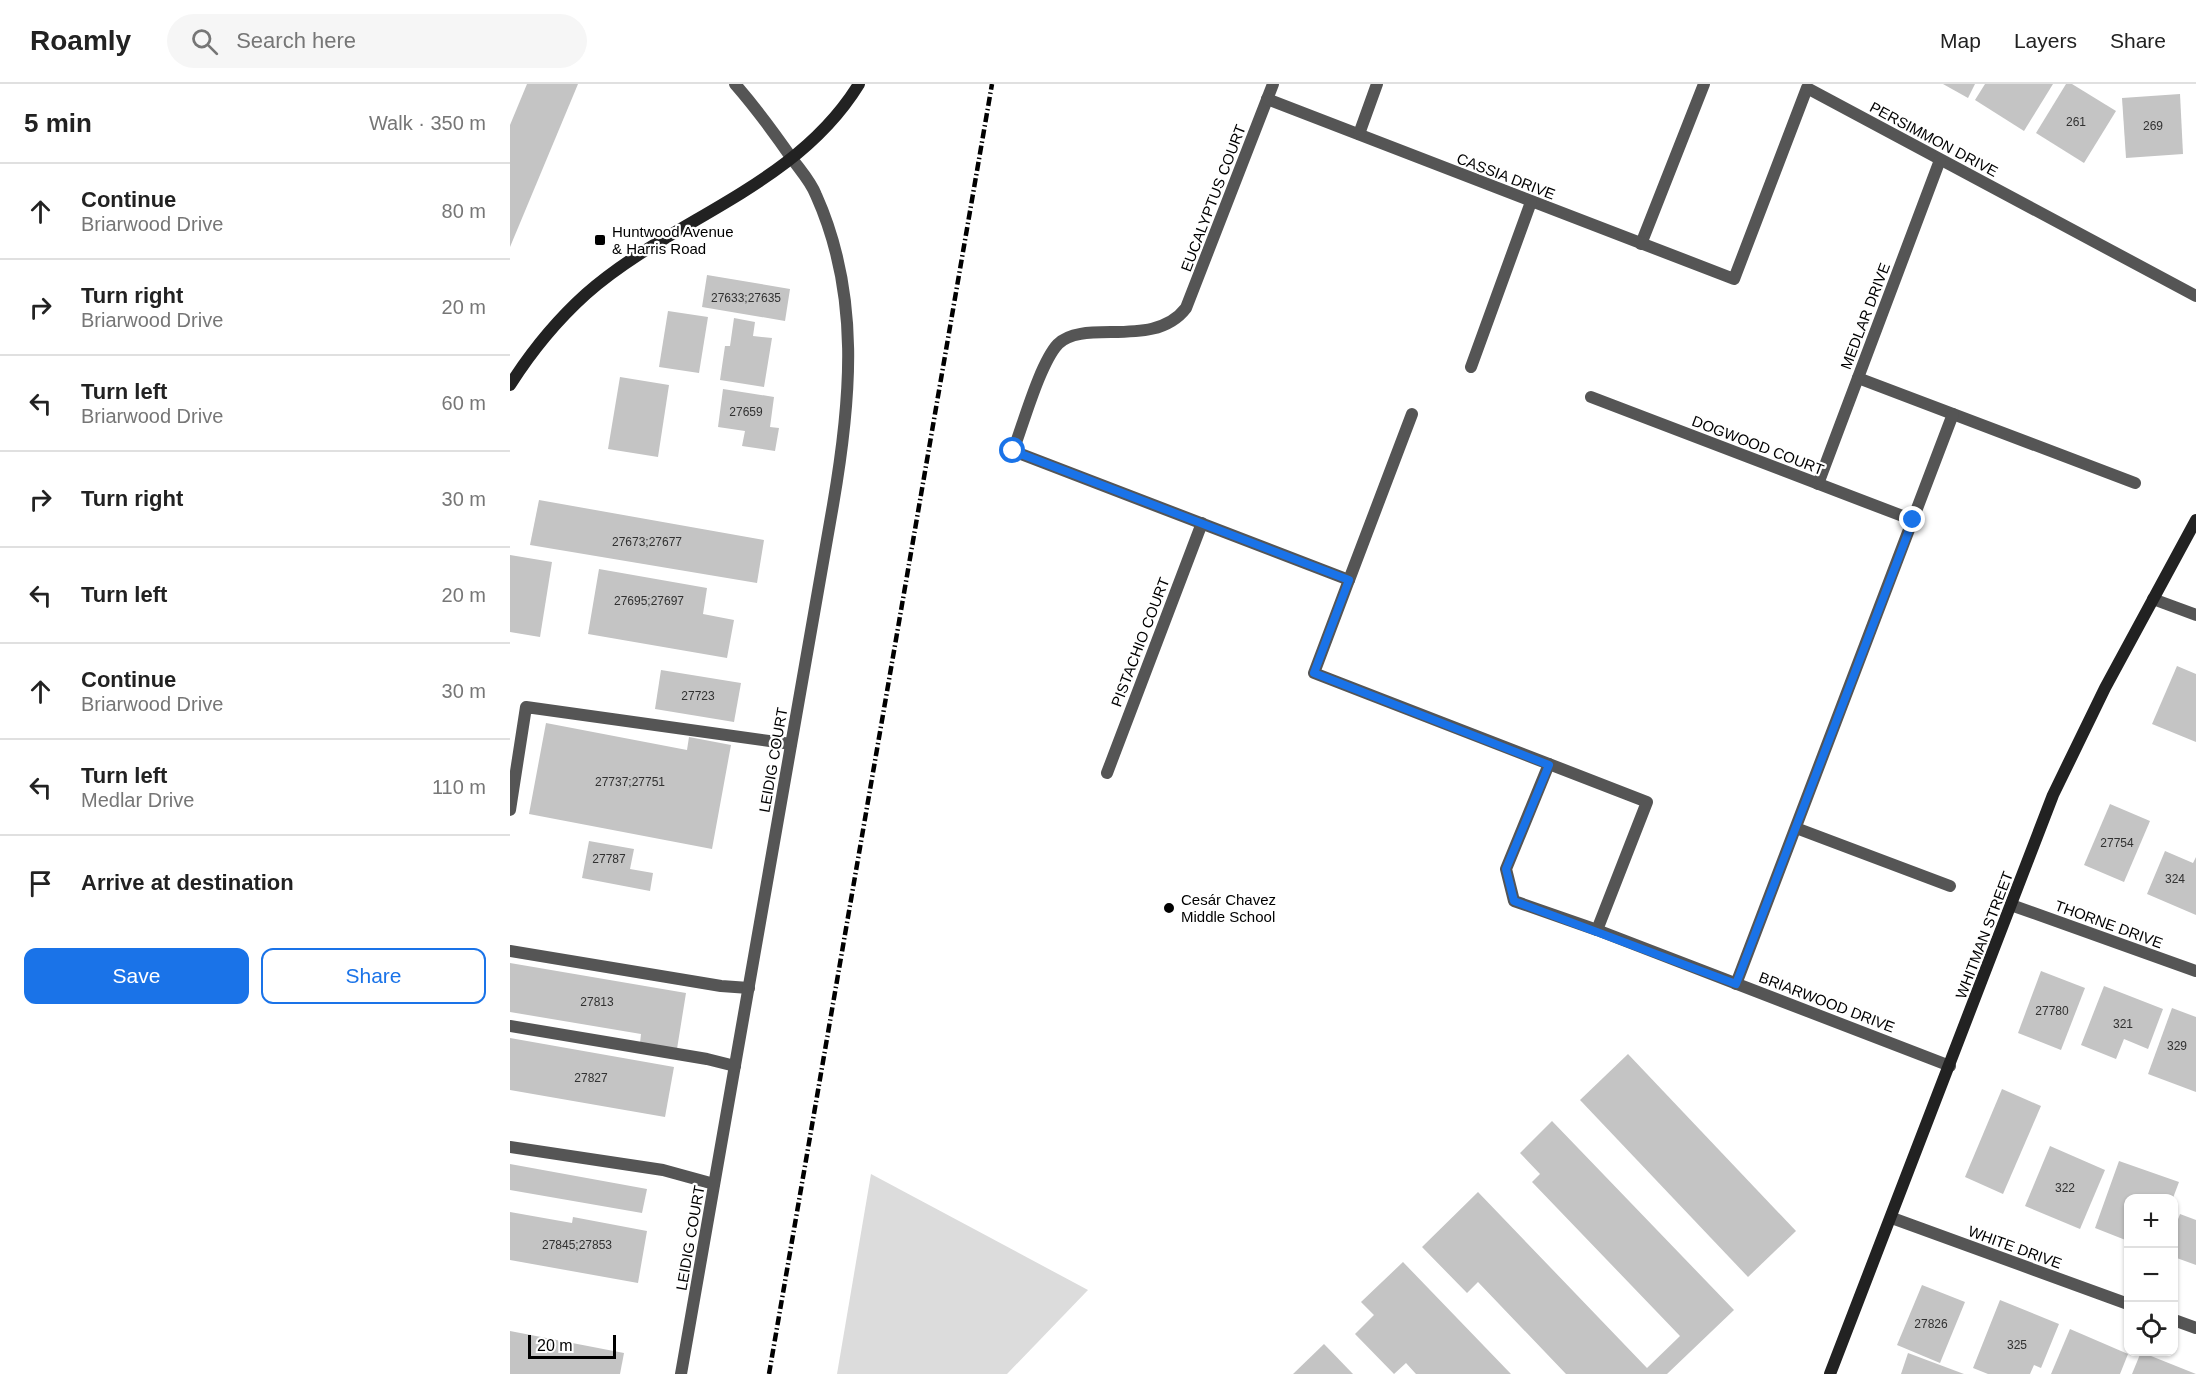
<!DOCTYPE html>
<meta charset="utf-8">
<style>
:root{--surface:#fff;--page:#f6f6f6;--text:#222;--muted:#767676;--line:#e0e0e0;--accent:#1a73e8}
body{margin:0;font-family:Arial,sans-serif;background:var(--page);color:var(--text)}
.controls{position:absolute;right:18px;bottom:18px;display:grid;overflow:hidden;border-radius:12px;box-shadow:0 2px 4px #0004}
.controls button{width:54px;height:54px;display:grid;place-items:center;padding:0;border:0;border-bottom:2px solid var(--line);background:var(--surface);color:var(--text);font:30px sans-serif}
.scale{position:absolute;left:18px;bottom:15px;width:88px;box-sizing:border-box;padding-left:6px;border:3px solid #000;border-top:0;font-size:16px;line-height:21px;white-space:nowrap;color:#000;-webkit-text-stroke:4px #fff;paint-order:stroke}
.stop{position:absolute;width:18px;height:18px;margin:-14px;border:4px solid #1a73e8;border-radius:50%;background:#fff}
.stop.end{background:#1a73e8;border-color:#fff;box-shadow:0 2px 6px #0008}
.list{margin:0;padding:0;list-style:none}
h2{display:flex;justify-content:space-between;align-items:center;height:78px;margin:0;padding:0 24px;font-size:26px}
h2 small{font-size:20px;font-weight:400;color:var(--muted)}
.list li{display:grid;grid-template-columns:39px 1fr auto;gap:18px;align-items:center;box-sizing:border-box;height:96px;padding:0 24px;border-top:2px solid var(--line)}
.list b{display:block;font-size:22px;white-space:nowrap}
.list p{margin:0;font-size:20px;white-space:nowrap;color:var(--muted)}
.list em{font-size:20px;font-style:normal;color:var(--muted)}
.actions{display:flex;gap:12px;padding:18px 24px}
.actions a{flex:1;padding:14px 0;border:2px solid var(--accent);border-radius:12px;text-align:center;font-size:21px;color:var(--accent)}
.actions .main{background:var(--accent);color:#fff}
.icon{flex:none;width:33px;height:33px;fill:none;stroke:currentColor;stroke-width:2;stroke-linecap:round;stroke-linejoin:round}
.map{position:relative;flex:none;width:1686px;height:1290px;overflow:hidden}
header{display:flex;align-items:center;gap:36px;box-sizing:border-box;height:84px;padding:0 30px;background:var(--surface);border-bottom:2px solid var(--line)}
header strong{font-size:28px}
nav{display:flex;gap:33px;margin-inline-start:auto;font-size:21px}
.search{width:420px;height:54px;background:var(--page);display:flex;align-items:center;gap:15px;box-sizing:border-box;padding:0 21px;border-radius:33px;color:var(--muted);font-size:22px}
main{display:flex}
aside{flex:1;background:var(--surface)}
.map>svg:first-child{display:block}
.green{fill:#dcdcdc}
.building{fill:#c4c4c4}
.lines{fill:none;stroke-linecap:round;stroke-linejoin:round}
.lane{stroke:#555;stroke-width:12}
.street{stroke:#555;stroke-width:12}
.secondary{stroke:#222;stroke-width:12}
.rail{stroke:#000;stroke-width:4.5;stroke-dasharray:9 3 1.5 3;stroke-linecap:butt}
.route{stroke:#1a73e8;stroke-width:8}
.poi-dot{fill:#000;stroke:#fff;stroke-width:2}
.labels{text-anchor:middle;dominant-baseline:central;stroke-width:4.5;stroke-linejoin:round;paint-order:stroke}
.number-label{font-size:12px;fill:#313131}
.street-label{font-size:15px;fill:#000;stroke:#fff}
.poi-label{font-size:15px;fill:#000;stroke:#fff;text-anchor:start}
</style>
<header>
<strong>Roamly</strong>
<div class="search"><svg class="icon" aria-label="search" viewBox="0 0 24 24"><circle cx="10" cy="10" r="6"/><path d="M15 15l6 6"/></svg>Search here</div>
<nav><a>Map</a><a>Layers</a><a>Share</a></nav>
</header>
<main>
<aside>
<h2>5 min<small>Walk · 350 m</small></h2>
<ul class="list">
<li><svg class="icon" aria-label="ahead" viewBox="0 0 24 24"><path d="M12 20V5M6 11l6-6 6 6"/></svg><div><b>Continue</b><p>Briarwood Drive</p></div><em>80 m</em></li>
<li><svg class="icon" aria-label="right" viewBox="0 0 24 24"><path d="M7 20v-9h11M14 6l5 5-5 5"/></svg><div><b>Turn right</b><p>Briarwood Drive</p></div><em>20 m</em></li>
<li><svg class="icon" aria-label="left" viewBox="0 0 24 24"><path d="M17 20v-9H6M10 6l-5 5 5 5"/></svg><div><b>Turn left</b><p>Briarwood Drive</p></div><em>60 m</em></li>
<li><svg class="icon" aria-label="right" viewBox="0 0 24 24"><path d="M7 20v-9h11M14 6l5 5-5 5"/></svg><div><b>Turn right</b></div><em>30 m</em></li>
<li><svg class="icon" aria-label="left" viewBox="0 0 24 24"><path d="M17 20v-9H6M10 6l-5 5 5 5"/></svg><div><b>Turn left</b></div><em>20 m</em></li>
<li><svg class="icon" aria-label="ahead" viewBox="0 0 24 24"><path d="M12 20V5M6 11l6-6 6 6"/></svg><div><b>Continue</b><p>Briarwood Drive</p></div><em>30 m</em></li>
<li><svg class="icon" aria-label="left" viewBox="0 0 24 24"><path d="M17 20v-9H6M10 6l-5 5 5 5"/></svg><div><b>Turn left</b><p>Medlar Drive</p></div><em>110 m</em></li>
<li><svg class="icon" aria-label="arrive" viewBox="0 0 24 24"><path d="M6 21V4h12l-3 4 3 4H6"/></svg><div><b>Arrive at destination</b></div></li>
</ul>
<div class="actions"><a class="main">Save</a><a>Share</a></div>
</aside>
<div class="map">
<svg width="1686" height="1290" viewBox="0 0 1686 1290">
<rect width="100%" height="100%" fill="#fff"/>
<path class="green" d="M361,1090L578,1206L497,1290H327Z"/>
<g class="building">
<path d="M17,0H68L0,163V41Z"/>
<path d="M1433,0H1465L1458,14Z"/>
<path d="M1475,0H1543L1514,47L1465,16Z"/>
<path d="M1556,0H1562L1606,27L1574,79L1526,49Z"/>
<path d="M1670,10L1673,70L1616,74L1612,14Z"/>
<path d="M197,191L280,205L275,237L192,223Z"/>
<path d="M158,227L198,233L189,289L149,283Z"/>
<path d="M224,234L245,238L243,252L262,254L254,303L210,296L215,262H220Z"/>
<path d="M110,293L159,301L148,373L98,365Z"/>
<path d="M213,305L264,313L260,343L269,344L265,367L232,362L235,347L208,343Z"/>
<path d="M29,416L254,456L247,499L20,461Z"/>
<path d="M0,471L42,478L30,553L0,548Z"/>
<path d="M89,485L197,504L193,530L224,536L217,574L78,550Z"/>
<path d="M1667,582L1686,590V658L1642,640Z"/>
<path d="M151,586L231,599L224,638L145,625Z"/>
<path d="M36,639L177,666L179,653L221,661L202,765L19,730Z"/>
<path d="M1600,720L1640,737L1614,798L1574,781Z"/>
<path d="M79,757L124,765L120,785L143,789L140,807L72,794Z"/>
<path d="M1655,767L1683,779L1686,773V831L1637,810Z"/>
<path d="M0,879L176,909L167,965L130,959L131,950L0,928Z"/>
<path d="M1531,887L1575,904L1551,966L1508,949Z"/>
<path d="M1594,902L1653,925L1638,965L1614,955L1606,975L1571,961Z"/>
<path d="M1662,924L1686,933V1008L1638,990Z"/>
<path d="M0,954L164,983L155,1033L0,1006Z"/>
<path d="M1118,970L1286,1147L1238,1193L1070,1016Z"/>
<path d="M1492,1005L1531,1022L1493,1110L1455,1093Z"/>
<path d="M1042,1037L1224,1226L1157,1290H1056L968,1198L957,1209L912,1163L968,1108L1137,1284L1170,1252L1022,1098L1030,1090L1010,1069Z"/>
<path d="M1540,1062L1595,1086L1570,1145L1515,1122Z"/>
<path d="M1609,1077L1669,1098L1663,1114H1618V1157L1585,1144Z"/>
<path d="M0,1080L137,1105L132,1129L0,1106Z"/>
<path d="M0,1128L62,1139L63,1133L137,1147L128,1199L0,1176Z"/>
<path d="M1670,1130L1686,1136V1181L1664,1173V1146Z"/>
<path d="M893,1178L1001,1290H906L896,1279L884,1290L845,1250L864,1231L851,1218Z"/>
<path d="M1412,1201L1455,1218L1430,1279L1387,1261Z"/>
<path d="M1490,1216L1549,1240L1531,1284L1524,1281L1520,1290H1478L1463,1284Z"/>
<path d="M1560,1245L1618,1270L1610,1290H1541Z"/>
<path d="M0,1247L114,1269L110,1290H0Z"/>
<path d="M814,1260L843,1290H783Z"/>
<path d="M1631,1268L1686,1290H1622Z"/>
<path d="M1398,1269L1454,1290H1391Z"/>
</g>
<g class="lines">
<g class="lane">
<path d="M1131,160L1194,0"/>
<path d="M1039,680L996,785L1004,817L1087,846"/>
<path d="M0,726L16,623L281,660"/>
<path d="M0,867L211,902L239,904"/>
<path d="M0,942L197,975L225,982"/>
<path d="M0,1063L153,1086L204,1100"/>
</g>
<g class="street">
<path d="M763,0L676,224C644,266 574,234 548,260C530,279 513,341 503,367L839,496L804,589L1137,718L1087,846L1440,982"/>
<path d="M757,15L1224,195L1297,4L1686,212"/>
<path d="M849,50L867,0"/>
<path d="M961,283L1021,118"/>
<path d="M1348,294L1625,399"/>
<path d="M1081,313L1403,436"/>
<path d="M1308,400L1430,76"/>
<path d="M839,496L902,330"/>
<path d="M1643,515L1686,531"/>
<path d="M597,689L692,439"/>
<path d="M1286,744L1440,802"/>
<path d="M1501,821L1686,887"/>
<path d="M1226,900L1443,330"/>
<path d="M1382,1134L1618,1220"/>
<path d="M1664,1236L1686,1244"/>
<path d="M171,1290L323,421C341,317 351,211 306,111C301,98 291,87 283,76C265,50 246,24 225,0"/>
</g>
<g class="secondary">
<path d="M0,301C21,268 46,237 76,210C162,134 285,104 349,0"/>
<path d="M1320,1290L1543,711L1595,604L1686,436"/>
</g>
<path class="rail" d="M259,1290L482,0"/>
</g>
<g class="lines">
<path class="route" d="M503,367L839,496L804,589L1039,681L996,785L1004,817L1226,900L1403,436"/>
</g>
<g class="poi-dot">
<rect x="84" y="150" width="12" height="12" rx="3"/>
<circle cx="659" cy="824" r="6"/>
</g>
<g class="labels">
<g class="number-label">
<text x="1566" y="38">261</text>
<text x="1643" y="42">269</text>
<text x="236" y="214">27633;27635</text>
<text x="236" y="328">27659</text>
<text x="137" y="458">27673;27677</text>
<text x="139" y="517">27695;27697</text>
<text x="188" y="612">27723</text>
<text x="120" y="698">27737;27751</text>
<text x="1607" y="759">27754</text>
<text x="99" y="775">27787</text>
<text x="1665" y="795">324</text>
<text x="87" y="918">27813</text>
<text x="1542" y="927">27780</text>
<text x="1613" y="940">321</text>
<text x="1667" y="962">329</text>
<text x="81" y="994">27827</text>
<text x="1555" y="1104">322</text>
<text x="67" y="1161">27845;27853</text>
<text x="1421" y="1240">27826</text>
<text x="1507" y="1261">325</text>
</g>
<g class="street-label">
<text transform="translate(1424 55) rotate(28)">PERSIMMON DRIVE</text>
<text transform="translate(996 92) rotate(21)">CASSIA DRIVE</text>
<text transform="translate(703 114) rotate(-69)">EUCALYPTUS COURT</text>
<text transform="translate(1355 232) rotate(-69)">MEDLAR DRIVE</text>
<text transform="translate(1248 361) rotate(21)">DOGWOOD COURT</text>
<text transform="translate(630 558) rotate(-69)">PISTACHIO COURT</text>
<text transform="translate(263 676) rotate(-80)">LEIDIG COURT</text>
<text transform="translate(1599 840) rotate(20)">THORNE DRIVE</text>
<text transform="translate(1474 851) rotate(-69)">WHITMAN STREET</text>
<text transform="translate(1317 918) rotate(21)">BRIARWOOD DRIVE</text>
<text transform="translate(180 1154) rotate(-80)">LEIDIG COURT</text>
<text transform="translate(1505 1163) rotate(20)">WHITE DRIVE</text>
</g>
<g class="poi-label">
<text x="102" y="147">Huntwood Avenue<tspan x="102" dy="17">&amp; Harris Road</tspan></text>
<text x="671" y="815">Cesár Chavez<tspan x="671" dy="17">Middle School</tspan></text>
</g>
</g>
</svg>
<div class="controls">
<button>+</button>
<button>−</button>
<button><svg class="icon" aria-label="locate" viewBox="0 0 24 24"><circle cx="12" cy="12" r="6"/><path d="M12 2v4M12 18v4M2 12h4M18 12h4"/></svg></button>
</div>
<div class="scale">20 m</div>
<div class="stop" style="left:503px;top:367px"></div>
<div class="stop end" style="left:1403px;top:436px"></div>
</div>
</main>
